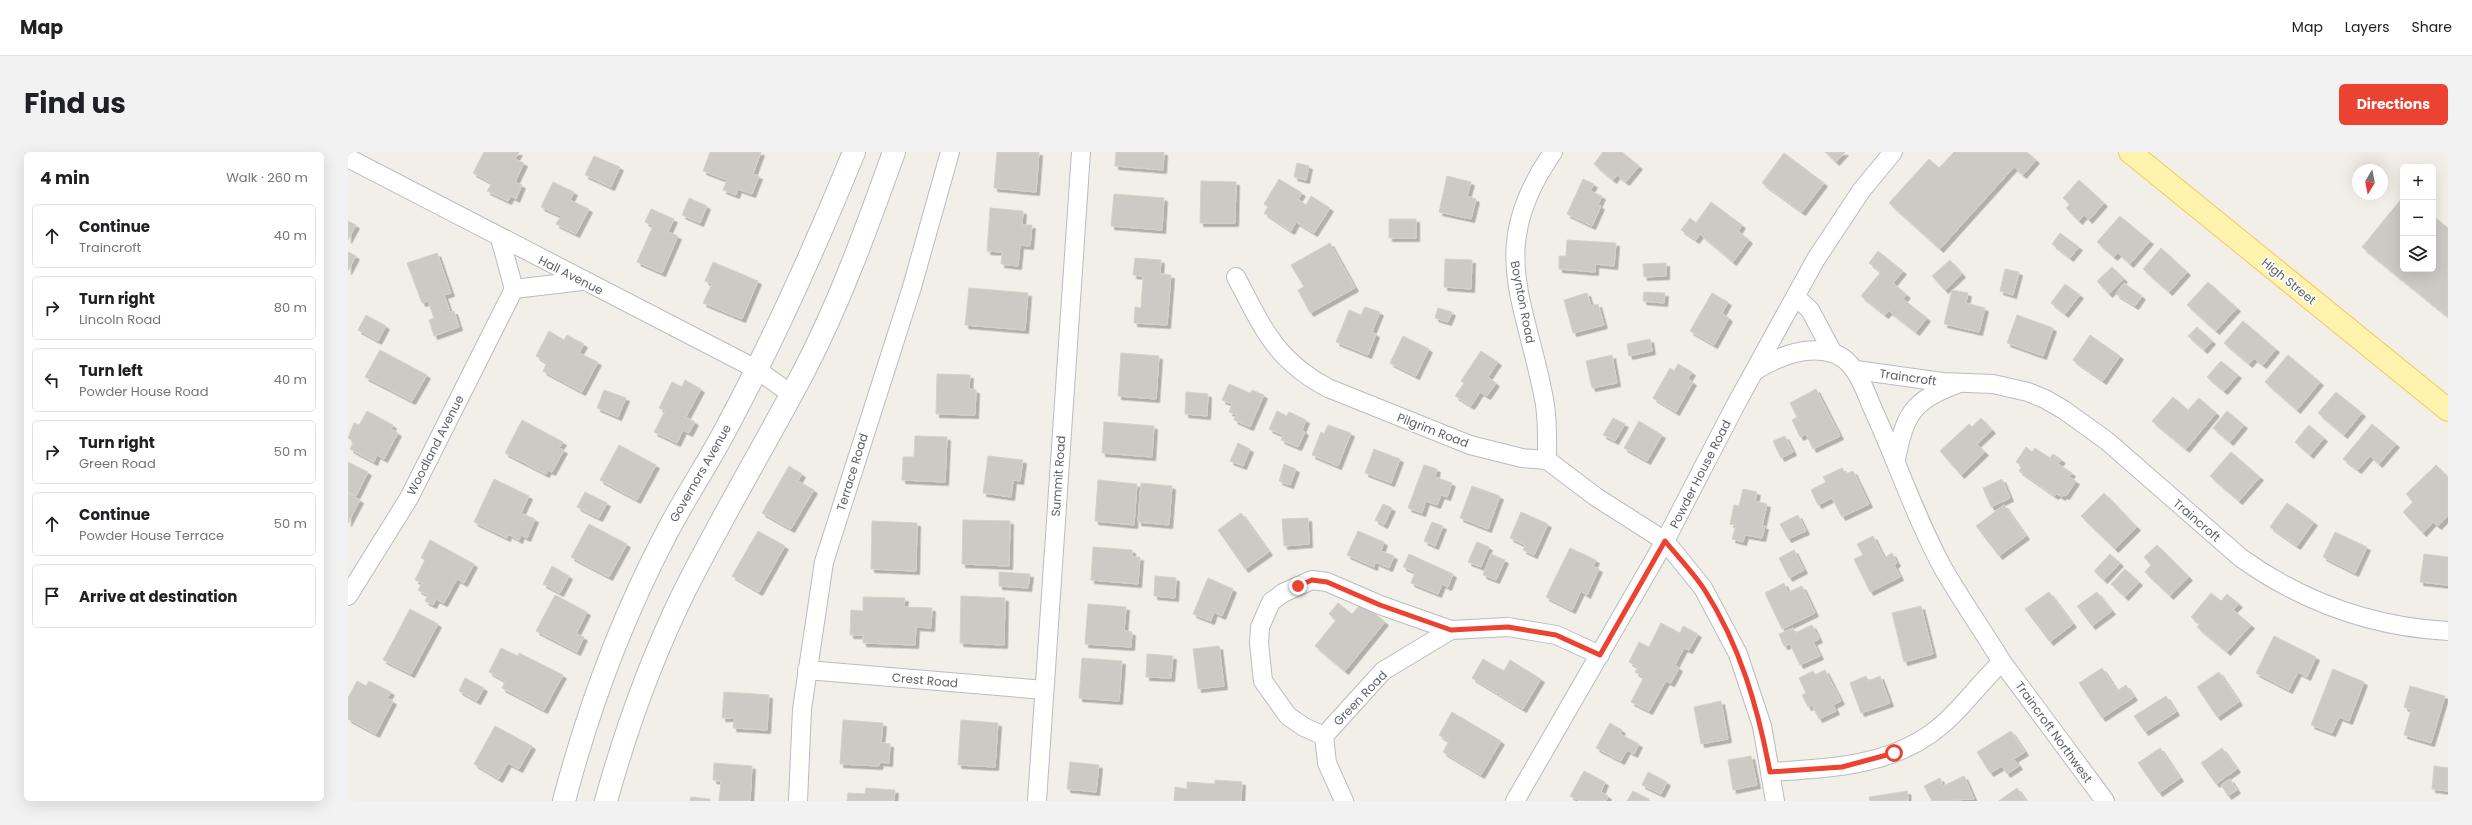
<!DOCTYPE html>
<meta charset="utf-8">
<style>
:root{--surface:#fff;--page:#f2f2f2;--text:#202124;--muted:#757577;--line:#e0e0e0;--accent:#eb4232}
body{margin:0;font-family:Poppins,sans-serif;background:var(--page);color:var(--text)}
.controls{position:absolute;right:12px;top:12px;display:grid;overflow:hidden;border-radius:6px;box-shadow:0 4px 16px #0002}
.controls button{width:36px;height:36px;display:grid;place-items:center;padding:0;border:0;border-bottom:1px solid var(--line);background:var(--surface);color:var(--text);font:20px sans-serif}
.compass{position:absolute;left:2004px;top:12px;width:36px;height:36px;border-radius:50%;background:var(--surface);box-shadow:0 4px 16px #0002;rotate:190deg}
.stop{position:absolute;width:12px;height:12px;margin:-9px;border:3px solid #eb4232;border-radius:50%;background:#fff}
.stop.end{background:#eb4232;border-color:#fff;box-shadow:0 1px 4px #0008}
.list{margin:0;padding:0;list-style:none}
h2{display:flex;justify-content:space-between;align-items:center;height:52px;margin:0;padding:0 16px;font-size:17px}
h2 small{font-size:13px;font-weight:400;color:var(--muted)}
.list li{display:grid;grid-template-columns:26px 1fr auto;gap:12px;align-items:center;box-sizing:border-box;height:64px;margin:0 8px 8px;padding:0 8px;border:1px solid var(--line);border-radius:6px}
.list b{display:block;font-size:15px;white-space:nowrap}
.list p{margin:0;font-size:13px;white-space:nowrap;color:var(--muted)}
.list em{font-size:13px;font-style:normal;color:var(--muted)}
.icon{flex:none;width:22px;height:22px;fill:none;stroke:currentColor;stroke-width:2;stroke-linecap:round;stroke-linejoin:round}
.map{position:relative;flex:none;width:2100px;height:649px;overflow:hidden;border-radius:6px}
header{display:flex;align-items:center;gap:24px;box-sizing:border-box;height:56px;padding:0 20px;background:var(--surface);border-bottom:1px solid var(--line)}
header strong{font-size:19px}
nav{display:flex;gap:22px;margin-inline-start:auto;font-size:14px}
.intro{display:flex;align-items:center;justify-content:space-between;box-sizing:border-box;height:96px;padding:0 24px}
h1{margin:0;font-size:28px}
.button{padding:10px 18px;border-radius:6px;background:var(--accent);color:#fff;font-size:14px;font-weight:700}
main{display:flex;gap:24px;padding:0 24px}
aside{flex:1;background:var(--surface);border-radius:6px;box-shadow:0 4px 16px #0002}
.map>svg:first-child{display:block}
.building{fill:#cccac4;stroke:#d6d1c5;filter:url(#shadow)}
.lines{fill:none;stroke-linecap:round;stroke-linejoin:round}
.minor-casing{stroke:#b9bcc0;stroke-width:20}
.tertiary-casing{stroke:#b9bcc0;stroke-width:24}
.primary-casing{stroke:#f3ca5e;stroke-width:24}
.minor{stroke:#fff;stroke-width:18}
.tertiary{stroke:#fff;stroke-width:22}
.primary{stroke:#fff3ae;stroke-width:22}
.route{stroke:#eb4232;stroke-width:5}
.labels{text-anchor:middle;dominant-baseline:central;stroke-width:3.5;stroke-linejoin:round;paint-order:stroke}
.street-label{font-size:12px;fill:#5e6267;stroke:#fff}
</style>
<header>
<strong>Map</strong>
<nav><a>Map</a><a>Layers</a><a>Share</a></nav>
</header>
<div class="intro"><h1>Find us</h1><a class="button">Directions</a></div>
<main>
<aside>
<h2>4 min<small>Walk · 260 m</small></h2>
<ul class="list">
<li><svg class="icon" aria-label="ahead" viewBox="0 0 24 24"><path d="M12 20V5M6 11l6-6 6 6"/></svg><div><b>Continue</b><p>Traincroft</p></div><em>40 m</em></li>
<li><svg class="icon" aria-label="right" viewBox="0 0 24 24"><path d="M7 20v-9h11M14 6l5 5-5 5"/></svg><div><b>Turn right</b><p>Lincoln Road</p></div><em>80 m</em></li>
<li><svg class="icon" aria-label="left" viewBox="0 0 24 24"><path d="M17 20v-9H6M10 6l-5 5 5 5"/></svg><div><b>Turn left</b><p>Powder House Road</p></div><em>40 m</em></li>
<li><svg class="icon" aria-label="right" viewBox="0 0 24 24"><path d="M7 20v-9h11M14 6l5 5-5 5"/></svg><div><b>Turn right</b><p>Green Road</p></div><em>50 m</em></li>
<li><svg class="icon" aria-label="ahead" viewBox="0 0 24 24"><path d="M12 20V5M6 11l6-6 6 6"/></svg><div><b>Continue</b><p>Powder House Terrace</p></div><em>50 m</em></li>
<li><svg class="icon" aria-label="arrive" viewBox="0 0 24 24"><path d="M6 21V4h12l-3 4 3 4H6"/></svg><div><b>Arrive at destination</b></div></li>
</ul>
</aside>
<div class="map">
<svg width="2100" height="649" viewBox="0 0 2100 649">
<defs>
<filter id="shadow"><feDropShadow dx="3.5" dy="3.5" stdDeviation="0" flood-color="#0004"/></filter>
</defs>
<rect width="100%" height="100%" fill="#f1efe7"/>
<g class="building">
<path d="M136,0H171L167,7L176,11L167,30L174,33L168,47L163,44L160,49L139,39L144,31L125,21Z"/>
<path d="M362,0H413L405,22L411,24L404,42L390,37L388,43L375,38L379,28L355,19Z"/>
<path d="M649,0H691L688,40L646,36Z"/>
<path d="M768,0H816L815,18L767,14Z"/>
<path d="M1255,0H1274L1291,14L1278,30L1269,23L1265,28L1246,12Z"/>
<path d="M1477,0H1497L1488,10Z"/>
<path d="M1606,0H1679L1688,8L1675,23L1666,15L1592,97L1541,51L1581,7L1591,16Z"/>
<path d="M1436,1L1476,31L1454,60L1414,31Z"/>
<path d="M246,4L272,15L263,35L237,23Z"/>
<path d="M949,11L961,14L958,28L946,25Z"/>
<path d="M1099,24L1123,30L1119,44L1128,47L1123,67L1091,60Z"/>
<path d="M931,27L954,41L950,47L958,53L963,44L982,56L966,81L948,70L943,79L916,61L920,55L916,52Z"/>
<path d="M1235,27L1246,32L1242,39L1254,44L1250,53L1253,54L1244,74L1219,62Z"/>
<path d="M1731,28L1756,51L1741,68L1736,63L1731,69L1718,56L1722,52L1715,46Z"/>
<path d="M853,29L888,30L887,71H852Z"/>
<path d="M205,30L226,40L222,48L241,57L228,82L208,72L213,64L193,55Z"/>
<path d="M766,42L816,46L814,78L763,74Z"/>
<path d="M2055,45V117H2085V64L2100,76V165L2014,95Z"/>
<path d="M341,46L359,54L352,71L334,63Z"/>
<path d="M1363,50L1394,73L1390,79L1401,88L1385,110L1352,82L1348,88L1333,78L1342,66L1348,71Z"/>
<path d="M642,56L675,59L674,73H684L682,94L672,93L670,114L653,112L654,100L639,99Z"/>
<path d="M303,57L326,67L320,80L330,84L314,121L289,110L305,74L297,70Z"/>
<path d="M1772,64L1802,89L1782,112L1770,101L1766,105L1749,90Z"/>
<rect x="1041" y="67" width="27" height="19"/>
<path d="M0,69L8,73L0,88Z"/>
<path d="M1712,81L1731,95L1722,106L1704,92Z"/>
<path d="M1219,88L1268,91L1266,114L1247,112V120L1211,117V104H1218Z"/>
<path d="M982,91L1007,136L962,161L950,138L956,135L943,113Z"/>
<path d="M1813,96L1839,120L1821,140L1795,117Z"/>
<path d="M1530,99L1555,119L1545,131L1559,143L1555,147L1579,166L1568,180L1541,159L1537,163L1513,144L1533,120L1521,111Z"/>
<path d="M0,100L8,104L0,119Z"/>
<path d="M89,101L103,141L96,143L102,160L106,159L111,175L86,184L81,168L86,166L80,149L74,151L59,111Z"/>
<path d="M787,106L813,108L812,122L823,123L819,173L786,171L787,155L793,156L795,124L785,123Z"/>
<path d="M1097,107L1124,108L1123,137L1096,135Z"/>
<path d="M1602,108L1614,122L1597,138L1584,124Z"/>
<path d="M365,110L410,129L394,167L355,151L364,132L357,129Z"/>
<path d="M1318,111V124L1296,125L1295,112Z"/>
<path d="M1764,115L1776,127L1761,142L1749,129Z"/>
<path d="M1657,117L1671,120L1665,143L1652,139Z"/>
<path d="M1860,130L1889,156L1868,179L1839,153Z"/>
<path d="M1776,131L1794,144L1787,154L1768,142Z"/>
<path d="M1717,132L1732,143L1717,162L1703,151Z"/>
<path d="M621,136L680,141L677,178L617,173Z"/>
<path d="M1604,138L1620,141L1618,151L1637,156L1631,180L1596,172Z"/>
<path d="M1296,140L1317,141L1316,151L1295,149Z"/>
<path d="M1239,141L1243,154L1250,152L1256,173L1225,181L1216,148Z"/>
<path d="M1364,141L1380,150L1374,161L1381,166L1366,193L1342,179Z"/>
<path d="M1017,155L1032,160L1024,180L1028,182L1020,203L988,190L1001,158L1013,163Z"/>
<path d="M1090,156L1104,160L1100,170L1087,166Z"/>
<path d="M18,163L38,174L30,189L10,178Z"/>
<path d="M1669,163L1705,176L1695,204L1659,191Z"/>
<path d="M1895,169L1928,197L1915,213L1906,206L1901,212L1876,191Z"/>
<path d="M1849,175L1864,189L1856,198L1840,184Z"/>
<path d="M201,179L216,188L219,183L236,192L231,201L250,210L234,240L195,219L199,211L188,204Z"/>
<path d="M1742,183L1772,204L1755,229L1725,208Z"/>
<path d="M1055,184L1081,197L1068,224L1042,211Z"/>
<path d="M1302,187L1304,199L1281,204L1279,192Z"/>
<path d="M32,198L79,223L64,249L17,225Z"/>
<path d="M1133,199L1150,210L1140,225L1148,231L1139,244L1132,240L1123,254L1107,244L1116,231L1113,229Z"/>
<path d="M773,201L811,204L808,247L770,244Z"/>
<path d="M1264,203L1269,231L1244,236L1238,209Z"/>
<path d="M1940,203L1972,230L1949,258L1917,230Z"/>
<path d="M1873,209L1890,223L1876,239L1859,225Z"/>
<path d="M1330,212L1344,220L1340,227L1345,230L1328,260L1305,246L1322,216L1326,219Z"/>
<path d="M589,222L622,223L621,237L628,238L627,263L588,262Z"/>
<path d="M337,228L353,237L338,265L347,270L341,281L335,278L329,291L306,280L317,259L311,256L324,230L334,235Z"/>
<path d="M881,232L902,241L904,238L916,243L902,275L886,268L888,263L881,260L884,252L874,248Z"/>
<path d="M1468,237L1492,284L1465,297L1458,282L1452,285L1444,268L1449,265L1442,251Z"/>
<path d="M256,238L278,246L270,265L249,256Z"/>
<path d="M838,240L860,242L859,264L837,262Z"/>
<path d="M1988,240L2014,261L1996,283L1970,261Z"/>
<path d="M1825,245L1840,258L1851,246L1868,261L1838,297L1804,269Z"/>
<path d="M19,259L45,273L43,277L50,281L36,307L29,303L26,310L2,297L6,289L0,286L6,271L11,273Z"/>
<path d="M929,259L939,264L941,260L958,268L954,278L957,280L950,295L933,288L935,283L921,277Z"/>
<path d="M1879,259L1896,273L1882,290L1865,276Z"/>
<path d="M1265,266L1277,272L1267,289L1255,283Z"/>
<path d="M1633,266L1644,278L1629,292L1637,300L1613,323L1592,299L1621,272L1624,275Z"/>
<path d="M174,268L215,290L211,296L216,298L204,320L200,318L198,322L157,301Z"/>
<path d="M1291,269L1314,283L1299,309L1276,296Z"/>
<path d="M756,270L806,274L804,305L754,301Z"/>
<path d="M2024,272L2048,292L2031,312L2022,304L2010,318L1995,307Z"/>
<path d="M980,273L1003,281L990,314L964,303L973,280L976,282Z"/>
<path d="M1961,273L1976,286L1962,303L1947,290Z"/>
<path d="M567,284L599,285L597,330L554,328L555,305H566Z"/>
<path d="M1437,284L1445,300L1433,306L1425,289Z"/>
<path d="M890,291L902,297L895,314L882,309Z"/>
<path d="M271,293L308,313L289,348L252,328Z"/>
<path d="M1678,295L1684,300L1687,296L1702,306L1705,302L1714,308L1710,312L1724,321L1721,325L1728,329L1718,344L1715,343L1714,345L1709,342L1707,344L1671,319L1674,314L1668,310Z"/>
<path d="M1026,297L1052,307L1043,331L1017,321Z"/>
<path d="M1883,300L1912,325L1891,349L1862,324Z"/>
<path d="M640,304L675,308L672,329L665,328L663,345L635,341Z"/>
<path d="M0,310L20,320L8,344L0,340Z"/>
<path d="M936,312L948,317L942,333L931,329Z"/>
<path d="M1076,313L1089,317L1087,325L1104,331L1099,345L1093,343L1089,353L1078,349L1074,361L1060,356Z"/>
<path d="M2088,313L2100,325V364L2090,374L2085,370L2075,381L2055,360L2065,350L2058,342Z"/>
<path d="M441,314L454,322L450,329L466,338L443,377L414,361Z"/>
<path d="M1494,316L1498,322L1505,319L1521,352L1494,365L1484,346L1470,353L1463,338L1478,330L1475,325Z"/>
<path d="M146,327L181,344L173,361L187,367L179,386L173,383L171,388L160,382L159,386L126,370Z"/>
<path d="M1654,327L1662,346L1643,355L1635,336Z"/>
<path d="M750,328L789,332L786,373L747,369Z"/>
<path d="M793,331L824,334L821,373L790,370Z"/>
<path d="M1124,334L1152,344L1140,377L1112,366Z"/>
<path d="M1395,337L1409,340L1407,349L1419,352L1414,374H1417L1414,386L1397,383L1395,390L1384,387L1388,373L1382,372L1386,353L1391,354Z"/>
<path d="M237,340L259,351L251,366L229,355Z"/>
<path d="M0,341L12,348L0,371Z"/>
<path d="M1756,341L1789,375L1767,397L1733,364Z"/>
<path d="M1939,351L1966,370L1949,394L1922,375Z"/>
<path d="M1035,352L1044,356L1036,373L1027,368Z"/>
<path d="M1656,353L1678,384L1651,404L1628,374Z"/>
<path d="M1173,360L1200,372L1186,403L1175,398L1177,393L1162,386Z"/>
<path d="M893,361L921,400L897,417L870,378Z"/>
<path d="M1450,363L1458,379L1440,387L1432,372Z"/>
<path d="M960,366L961,392L936,394L934,367Z"/>
<path d="M615,368L662,369L661,414L614,412Z"/>
<path d="M524,369L569,371L568,419L523,417Z"/>
<path d="M1084,370L1095,374L1087,394L1076,389Z"/>
<path d="M241,372L279,392L261,425L223,405Z"/>
<path d="M410,379L437,394L411,440L384,424Z"/>
<path d="M1010,379L1036,390L1033,399L1046,404L1041,416L1027,410L1026,415L999,403Z"/>
<path d="M1987,380L2019,395L2007,421L1975,405Z"/>
<path d="M1525,384L1536,406L1544,401L1549,411L1546,413L1552,425L1522,440L1506,407L1515,403L1509,392Z"/>
<path d="M82,388L126,412L116,431L109,427L96,451L88,447L85,453L77,449L80,443L70,438L74,431L67,428L77,408L73,406Z"/>
<path d="M1129,390L1141,395L1133,415L1120,410Z"/>
<path d="M1809,393L1841,425L1822,444L1797,420L1803,413L1796,405Z"/>
<path d="M745,395L784,398V405H792L790,432L743,428Z"/>
<path d="M1222,396L1248,408L1245,414L1251,417L1239,443L1233,439L1224,458L1198,445Z"/>
<path d="M1446,398L1456,418L1441,426L1431,406Z"/>
<path d="M1061,402L1105,422L1100,435L1094,432L1090,442L1063,431L1067,420L1055,415Z"/>
<path d="M1143,402L1157,408L1148,428L1135,423Z"/>
<path d="M1762,402L1772,411L1756,428L1746,419Z"/>
<path d="M2076,402L2100,405V433L2072,430Z"/>
<path d="M204,414L221,424L212,441L195,432Z"/>
<path d="M1777,417L1791,430L1777,445L1763,432Z"/>
<path d="M651,420L682,422L680,436L651,434Z"/>
<path d="M807,424L828,426L827,446L806,444Z"/>
<path d="M860,426L885,437L874,464L866,460L863,469L845,462Z"/>
<path d="M1436,431L1440,440L1454,434L1467,461L1434,477L1417,441Z"/>
<path d="M1701,440L1725,472L1702,490L1677,457Z"/>
<path d="M1749,440L1764,459L1744,474L1729,454Z"/>
<path d="M1863,441L1873,449L1879,442L1891,452L1885,458L1903,473L1879,500L1849,475L1852,472L1843,465Z"/>
<path d="M207,443L239,460L228,482L236,485L229,500L188,479Z"/>
<path d="M613,444L657,446L656,493L612,491Z"/>
<path d="M515,445L557,446L556,455L584,456L583,476L568,475L567,493L515,491V483H502L503,458L515,459Z"/>
<path d="M990,451L1004,462L1014,451L1037,470L997,519L967,494L988,468L981,462Z"/>
<path d="M740,452L778,455L776,479L784,480L783,495L737,492Z"/>
<path d="M1573,454L1585,502L1556,510L1544,461Z"/>
<path d="M62,457L90,472L63,522L35,508Z"/>
<path d="M1313,471L1332,481L1335,474L1350,482L1341,498L1336,496L1327,513L1331,516L1323,531L1318,529L1301,559L1283,550L1296,525L1287,520L1290,515L1281,510L1291,490L1301,495Z"/>
<path d="M1464,473L1471,487L1465,490L1472,504L1452,513L1442,492L1436,494L1431,482L1445,476L1447,481Z"/>
<path d="M1926,484L1968,505L1959,525L1950,520L1941,538L1908,521Z"/>
<path d="M871,494L876,534L850,537L845,497Z"/>
<path d="M153,496L170,504L171,501L215,523L196,558L154,536L157,529L141,520Z"/>
<path d="M799,502L825,504L823,526L798,525Z"/>
<path d="M734,506L774,509L771,549L731,546Z"/>
<path d="M1135,507L1156,519L1162,508L1193,527L1175,557L1124,526Z"/>
<path d="M1754,516L1769,539L1778,533L1786,545L1754,566L1731,531Z"/>
<path d="M1985,517L2016,530L2001,569L1991,565L1984,581L1963,573Z"/>
<path d="M1477,518L1493,549L1485,553L1488,559L1471,567L1464,553L1460,555L1454,543L1458,541L1451,526L1465,519L1467,523Z"/>
<path d="M1871,520L1891,550L1869,565L1849,535Z"/>
<path d="M1518,524L1520,529L1532,524L1542,551L1513,561L1502,531Z"/>
<path d="M117,526L136,536L129,549L111,539Z"/>
<path d="M9,529L18,534L21,529L43,540L39,546L45,549L28,582L0,567V546Z"/>
<path d="M2062,534L2097,544L2083,591L2056,583L2063,558L2056,555Z"/>
<path d="M376,540L421,543L419,578L385,576L386,566H374Z"/>
<path d="M1818,544L1828,560L1797,580L1786,564Z"/>
<path d="M1373,549L1380,587L1353,592L1346,555Z"/>
<path d="M1104,560L1153,589L1133,623L1095,600L1101,589L1091,583Z"/>
<path d="M495,568L535,571L533,591L542,592L541,611L532,610L531,614L492,612Z"/>
<path d="M613,568L650,571L647,615L610,613Z"/>
<path d="M1262,571L1274,578L1272,582L1291,592L1286,602L1279,598L1273,609L1248,596Z"/>
<path d="M147,574L184,594L171,617L160,611L151,627L126,612Z"/>
<path d="M1663,579L1677,600L1666,607L1671,614L1659,622L1654,614L1642,621L1629,600Z"/>
<path d="M1812,596L1832,626L1811,641L1790,611Z"/>
<path d="M1874,596L1889,617L1868,632L1853,611Z"/>
<path d="M1403,604L1409,633L1385,638L1380,608Z"/>
<path d="M722,610L751,613L748,640L719,637Z"/>
<path d="M366,611L404,614L402,649H371L373,629L365,628Z"/>
<path d="M2086,614L2100,616V639L2084,637Z"/>
<path d="M1236,619L1257,630L1253,640L1260,644L1258,649H1232L1222,644Z"/>
<path d="M1300,620L1319,630L1313,642L1294,633Z"/>
<path d="M1616,624L1626,647L1584,649L1576,634L1592,626L1595,634Z"/>
<path d="M1882,627L1889,638L1880,644L1873,633Z"/>
<path d="M867,628L894,630L893,649H826L827,635L839,637V630L867,632Z"/>
<path d="M518,636L547,638L546,649H499L500,641L517,642Z"/>
<path d="M1669,636L1678,649H1651Z"/>
<path d="M1285,639L1301,647V649H1279Z"/>
<path d="M1559,639L1560,649H1522L1521,645Z"/>
<path d="M343,645L362,647V649H342Z"/>
</g>
<g class="lines">
<g class="minor-casing">
<g id="minor">
<path d="M0,6L408,217L443,242"/>
<path d="M888,125C915,176 927,208 980,236L1122,293L1174,306L1199,308L1248,345L1317,389L1355,436L1390,502L1414,574L1427,649"/>
<path d="M166,137L234,129"/>
<path d="M1448,145L1462,158L1485,201"/>
<path d="M1410,217C1432,204 1458,193 1484,201C1507,207 1516,236 1524,255C1549,309 1567,365 1596,418C1614,449 1635,479 1654,510C1633,529 1617,553 1595,572C1548,614 1483,616 1423,620"/>
<path d="M1508,218L1594,230L1645,232L1680,240L1697,247L1716,258L1759,289L1893,406C1955,450 2024,475 2100,479"/>
<path d="M1548,307C1557,262 1565,248 1609,232"/>
<path d="M1199,308C1199,288 1200,267 1196,247C1177,146 1138,96 1205,0"/>
<path d="M0,444L61,346L166,137L152,86"/>
<path d="M1654,510L1757,649"/>
<path d="M459,518L696,538"/>
<path d="M976,584L1035,519L1103,478L1160,475L1208,483L1252,503"/>
<path d="M450,649L454,557L476,410L564,135L602,0"/>
<path d="M689,649L733,0"/>
<path d="M996,649L979,611L976,584L956,575L940,564L915,529L911,491L912,475L923,450L935,441L964,428L979,430L1032,453L1103,478"/>
<path d="M1167,649L1317,389L1387,254L1468,107L1513,39L1545,0"/>
</g>
</g>
<g class="tertiary-casing">
<g id="tertiary">
<path d="M216,649C240,557 274,466 318,382C337,345 361,310 380,273C427,185 468,93 506,0"/>
<path d="M258,649C278,577 304,505 337,438C374,365 416,294 455,221C492,150 519,75 546,0"/>
</g>
</g>
<g class="primary-casing">
<path id="primary" d="M1782,0L2100,258"/>
</g>
<use href="#minor" class="minor"/>
<use href="#tertiary" class="tertiary"/>
<use href="#primary" class="primary"/>
</g>
<g class="lines">
<path class="route" d="M950,434L964,428L979,430L1032,453L1103,478L1160,475L1208,483L1252,503L1317,389C1330,405 1345,420 1356,437C1392,493 1410,556 1422,620L1494,615L1546,601"/>
</g>
<g class="labels">
<g class="street-label">
<text transform="translate(223 123) rotate(27)">Hall Avenue</text>
<text transform="translate(1941 129) rotate(39)">High Street</text>
<text transform="translate(1175 150) rotate(79)">Boynton Road</text>
<text transform="translate(1560 225) rotate(8)">Traincroft</text>
<text transform="translate(1085 278) rotate(21)">Pilgrim Road</text>
<text transform="translate(87 293) rotate(-63)">Woodland Avenue</text>
<text transform="translate(504 320) rotate(-73)">Terrace Road</text>
<text transform="translate(352 321) rotate(-60)">Governors Avenue</text>
<text transform="translate(1352 322) rotate(-63)">Powder House Road</text>
<text transform="translate(710 324) rotate(-86)">Summit Road</text>
<text transform="translate(1849 368) rotate(41)">Traincroft</text>
<text transform="translate(577 528) rotate(5)">Crest Road</text>
<text transform="translate(1012 546) rotate(-46)">Green Road</text>
<text transform="translate(1706 580) rotate(54)">Traincroft Northwest</text>
</g>
</g>
</svg>
<div class="controls">
<button>+</button>
<button>−</button>
<button><svg class="icon" aria-label="layers" viewBox="0 0 24 24"><path d="M12 4l9 5-9 5-9-5zM3 14l9 5 9-5"/></svg></button>
</div>
<svg class="compass" viewBox="-18 -18 36 36"><path d="M0-13l5 13h-10z" fill="#e53935"/><path d="M0 13l5-13h-10z" fill="#757577"/></svg>
<div class="stop" style="left:1546px;top:601px"></div>
<div class="stop end" style="left:950px;top:434px"></div>
</div>
</main>
